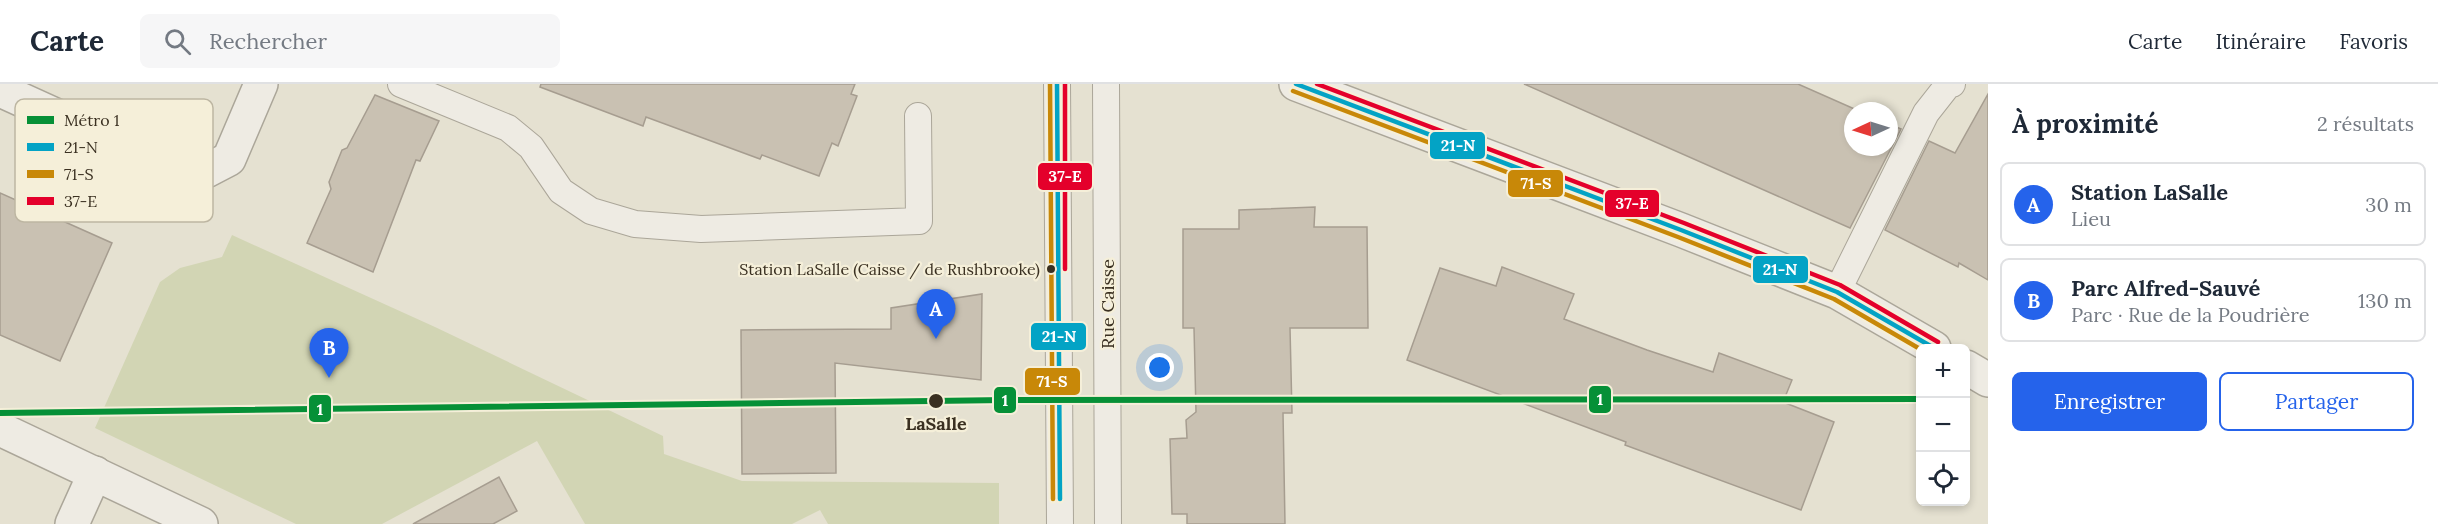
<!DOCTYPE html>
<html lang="fr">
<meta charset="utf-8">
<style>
:root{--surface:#fff;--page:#f6f6f7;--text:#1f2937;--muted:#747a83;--line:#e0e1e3;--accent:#2563eb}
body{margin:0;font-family:Lora,serif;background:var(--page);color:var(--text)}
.controls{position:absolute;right:18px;bottom:18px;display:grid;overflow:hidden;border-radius:9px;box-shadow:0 3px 9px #0003}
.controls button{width:54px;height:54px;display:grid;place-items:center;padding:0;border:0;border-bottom:2px solid var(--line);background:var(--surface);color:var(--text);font:30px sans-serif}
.compass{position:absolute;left:1844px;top:18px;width:54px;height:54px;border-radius:50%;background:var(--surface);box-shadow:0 3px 9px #0003;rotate:266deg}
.you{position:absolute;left:1160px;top:284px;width:21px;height:21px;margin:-15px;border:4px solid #fff;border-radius:50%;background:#1a73e8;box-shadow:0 0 0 9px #1a73e833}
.badge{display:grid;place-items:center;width:39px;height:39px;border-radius:50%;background:var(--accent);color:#fff;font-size:20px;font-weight:700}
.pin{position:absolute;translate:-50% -50px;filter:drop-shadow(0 2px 3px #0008)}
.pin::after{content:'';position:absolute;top:32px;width:21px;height:18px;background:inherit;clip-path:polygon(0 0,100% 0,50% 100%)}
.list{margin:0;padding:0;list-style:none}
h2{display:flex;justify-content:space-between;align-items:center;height:78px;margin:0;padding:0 24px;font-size:26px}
h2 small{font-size:20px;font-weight:400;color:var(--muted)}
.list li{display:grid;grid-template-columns:39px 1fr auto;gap:18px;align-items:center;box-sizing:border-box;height:84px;margin:0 12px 12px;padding:0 12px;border:2px solid var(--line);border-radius:9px}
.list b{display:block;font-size:22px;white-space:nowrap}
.list p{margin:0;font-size:20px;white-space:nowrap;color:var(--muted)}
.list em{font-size:20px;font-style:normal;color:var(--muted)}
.actions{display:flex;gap:12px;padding:18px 24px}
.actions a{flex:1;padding:14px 0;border:2px solid var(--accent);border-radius:9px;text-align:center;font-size:21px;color:var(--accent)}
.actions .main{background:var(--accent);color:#fff}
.icon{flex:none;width:33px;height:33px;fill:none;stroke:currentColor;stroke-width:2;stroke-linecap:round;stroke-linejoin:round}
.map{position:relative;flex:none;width:1988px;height:440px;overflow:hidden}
header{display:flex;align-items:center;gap:36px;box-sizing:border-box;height:84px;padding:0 30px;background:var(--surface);border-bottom:2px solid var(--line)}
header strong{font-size:28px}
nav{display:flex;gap:33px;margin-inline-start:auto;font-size:21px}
.search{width:420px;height:54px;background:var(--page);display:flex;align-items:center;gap:15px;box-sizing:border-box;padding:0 21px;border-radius:9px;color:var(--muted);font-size:22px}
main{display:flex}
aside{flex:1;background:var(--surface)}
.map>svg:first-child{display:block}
.green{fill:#d2d5b4}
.building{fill:#c9c1b2;stroke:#a69d90;stroke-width:1.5}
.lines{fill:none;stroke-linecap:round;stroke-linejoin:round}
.lane-casing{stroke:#aba699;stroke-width:28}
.street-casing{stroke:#aba699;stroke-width:36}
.lane{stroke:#eeebe3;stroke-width:26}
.street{stroke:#eeebe3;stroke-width:33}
.bus-1-casing{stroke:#f5efd9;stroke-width:9}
.bus-2-casing{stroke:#f5efd9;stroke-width:9}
.bus-3-casing{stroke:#f5efd9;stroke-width:9}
.bus-1{stroke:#03a3c5;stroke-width:4.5}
.bus-2{stroke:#c88808;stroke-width:4.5}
.bus-3{stroke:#e4002b;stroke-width:4.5}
.metro-1-casing{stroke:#f5efd9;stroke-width:10}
.metro-1{stroke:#069037;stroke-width:6}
.bus-dot{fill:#3a3021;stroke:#f5efd9;stroke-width:2}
.labels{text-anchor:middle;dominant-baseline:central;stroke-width:4.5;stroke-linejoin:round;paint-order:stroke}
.bus-label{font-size:16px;fill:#3a3021;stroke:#f5efd9;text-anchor:end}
.street-label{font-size:18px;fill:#3a3021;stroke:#f5efd9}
.stop-label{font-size:18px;font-weight:bold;fill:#3a3021;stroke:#f5efd9}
.key{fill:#f5efd9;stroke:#bdb6a2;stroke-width:1.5}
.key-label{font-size:16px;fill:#3a3021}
.line-badge{stroke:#f5efd9;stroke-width:2}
.badge-label{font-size:16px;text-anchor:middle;font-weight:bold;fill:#fff}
</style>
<header>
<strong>Carte</strong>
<div class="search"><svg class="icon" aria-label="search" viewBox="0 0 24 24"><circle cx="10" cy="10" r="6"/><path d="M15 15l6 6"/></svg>Rechercher</div>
<nav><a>Carte</a><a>Itinéraire</a><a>Favoris</a></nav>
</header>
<main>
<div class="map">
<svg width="1988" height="440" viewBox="0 0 1988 440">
<rect width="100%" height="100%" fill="#e5e1d1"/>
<path class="green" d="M232,151L435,243L663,352L664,370L742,397L999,399V440H828L820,426L792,440H585L537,357L382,440H296L95,344L160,198L180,184L222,173Z"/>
<g class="building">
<path d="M541,0H855L851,10L857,12L838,62L832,59L819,92L762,71L760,75L646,33L643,42L540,3Z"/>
<path d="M1524,0H1798L1859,27H1853V63H1889V40L1901,45L1850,144Z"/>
<path d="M1988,10V196L1959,179L1958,183L1885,146L1929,57L1955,69Z"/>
<path d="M375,11L439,37L420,77L416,76L373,188L307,159L331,105L329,98L342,66L347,64Z"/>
<path d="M0,109L112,159L60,277L0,251Z"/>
<path d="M1315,123L1314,143H1367L1368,244H1290L1292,329H1283L1285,440H1187V430H1172L1170,355L1187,354L1186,336L1196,328L1194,244H1183V145H1239V126Z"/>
<path d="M1502,183L1574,210L1564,235L1647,266L1713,288L1719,269L1792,296L1783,318L1834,338L1801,426L1625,361L1626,358L1407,276L1440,184L1496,202Z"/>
<path d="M982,210L981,296L835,279L836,389L742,390L741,246L891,245V224Z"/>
<path d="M499,393L517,427L493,440H413Z"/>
</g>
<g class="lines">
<g class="lane-casing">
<g id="lane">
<path d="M401,0L508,44L531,63L561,107L591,127L635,140L701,145L919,137L918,32"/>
<path d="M1057,0L1060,440"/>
<path d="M1106,0L1108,440"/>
<path d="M1837,208L1926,29L1948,1L1952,0"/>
</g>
</g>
<g class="street-casing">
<g id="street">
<path d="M1296,0L1681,146L1837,208L1934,264"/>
<path d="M0,6L176,86L206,87L229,75L261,0"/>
<path d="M1966,283L1988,296"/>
<path d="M0,345L201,440"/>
<path d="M72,440L95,389"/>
</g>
</g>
<use href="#lane" class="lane"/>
<use href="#street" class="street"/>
<g class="bus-1-casing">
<g id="bus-1">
<path d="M1057,0L1060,415"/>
<path d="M1296,0L1681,146L1837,208L1934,264"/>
</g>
</g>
<g class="bus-2-casing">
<g id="bus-2">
<path d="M1050,0L1053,415"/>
<path d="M1293,7L1678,153L1834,215L1920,265"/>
</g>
</g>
<g class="bus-3-casing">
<g id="bus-3">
<path d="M1065,0V185"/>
<path d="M1317,0L1684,139L1840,201L1938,258"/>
</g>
</g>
<use href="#bus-1" class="bus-1"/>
<use href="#bus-2" class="bus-2"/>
<use href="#bus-3" class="bus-3"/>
<g class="metro-1-casing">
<path id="metro-1" d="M0,329L1006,316L1920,315"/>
</g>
<use href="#metro-1" class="metro-1"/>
</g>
<g class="bus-dot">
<circle cx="1051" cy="185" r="5"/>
<circle cx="936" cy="317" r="8"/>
</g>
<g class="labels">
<g class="bus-label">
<text x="1040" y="185">Station LaSalle (Caisse / de Rushbrooke)</text>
</g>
<g class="street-label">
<text transform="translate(1107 220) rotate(-90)">Rue Caisse</text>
</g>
<g class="stop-label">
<text x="936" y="339">LaSalle</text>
</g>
</g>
<rect x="15" y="15" width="198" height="123" rx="9" class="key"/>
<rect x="27" y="32" width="27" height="8" fill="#069037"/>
<rect x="27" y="59" width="27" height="8" fill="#03a3c5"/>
<rect x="27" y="86" width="27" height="8" fill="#c88808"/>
<rect x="27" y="113" width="27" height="8" fill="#e4002b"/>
<g class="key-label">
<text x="64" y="42">Métro 1</text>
<text x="64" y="69">21-N</text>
<text x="64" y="96">71-S</text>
<text x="64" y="123">37-E</text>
</g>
<g class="line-badge">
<rect x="1429" y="47" width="57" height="29" rx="6" fill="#03a3c5"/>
<rect x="1037" y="78" width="56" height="29" rx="6" fill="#e4002b"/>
<rect x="1507" y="85" width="57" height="29" rx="6" fill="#c88808"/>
<rect x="1604" y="105" width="56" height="29" rx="6" fill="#e4002b"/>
<rect x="1752" y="171" width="57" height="29" rx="6" fill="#03a3c5"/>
<rect x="1030" y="238" width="57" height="29" rx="6" fill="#03a3c5"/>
<rect x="1024" y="283" width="57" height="29" rx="6" fill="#c88808"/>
<rect x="1588" y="301" width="24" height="29" rx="6" fill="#069037"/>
<rect x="993" y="302" width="24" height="28" rx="6" fill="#069037"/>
<rect x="308" y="310" width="24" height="29" rx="6" fill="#069037"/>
</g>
<g class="badge-label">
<text x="1458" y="67">21-N</text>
<text x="1065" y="98">37-E</text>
<text x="1536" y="105">71-S</text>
<text x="1632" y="125">37-E</text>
<text x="1780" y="191">21-N</text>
<text x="1059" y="258">21-N</text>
<text x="1052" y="303">71-S</text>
<text x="1600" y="321">1</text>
<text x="1005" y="322">1</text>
<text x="320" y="331">1</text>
</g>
</svg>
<div class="controls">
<button>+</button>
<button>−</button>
<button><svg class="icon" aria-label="locate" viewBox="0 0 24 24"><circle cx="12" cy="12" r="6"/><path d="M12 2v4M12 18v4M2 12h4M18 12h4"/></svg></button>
</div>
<svg class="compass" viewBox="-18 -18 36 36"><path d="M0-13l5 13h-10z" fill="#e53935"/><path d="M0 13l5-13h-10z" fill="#747a83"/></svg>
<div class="you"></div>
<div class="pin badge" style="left:936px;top:255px">A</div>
<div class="pin badge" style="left:329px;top:294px">B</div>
</div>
<aside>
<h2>À proximité<small>2 résultats</small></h2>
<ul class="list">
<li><span class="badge">A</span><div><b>Station LaSalle</b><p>Lieu</p></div><em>30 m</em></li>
<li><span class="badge">B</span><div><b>Parc Alfred-Sauvé</b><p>Parc · Rue de la Poudrière</p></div><em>130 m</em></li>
</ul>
<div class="actions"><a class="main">Enregistrer</a><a>Partager</a></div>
</aside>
</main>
